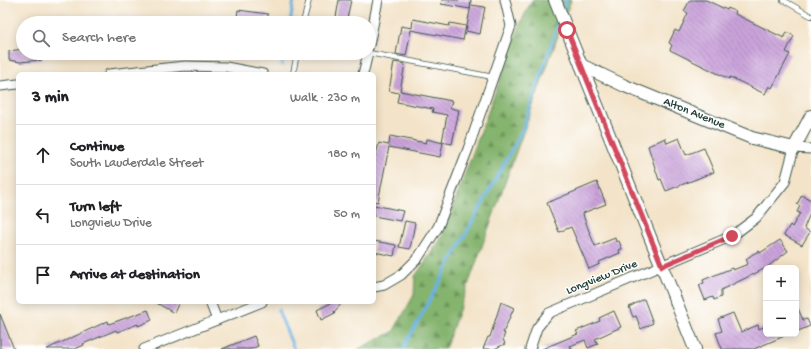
<!DOCTYPE html>
<meta charset="utf-8">
<style>
:root{--surface:#fff;--page:#f6f6f6;--text:#202124;--muted:#757577;--line:#e0e0e0}
body{margin:0;font-family:"Gochi Hand",sans-serif;background:var(--page);color:var(--text)}
.controls{position:absolute;right:12px;bottom:12px;display:grid;overflow:hidden;border-radius:6px;box-shadow:0 2px 10px #0003}
.controls button{width:36px;height:36px;display:grid;place-items:center;padding:0;border:0;border-bottom:1px solid var(--line);background:var(--surface);color:var(--text);font:20px sans-serif}
.stop{position:absolute;width:12px;height:12px;margin:-9px;border:3px solid #d1495b;border-radius:50%;background:#fff}
.stop.end{background:#d1495b;border-color:#fff;box-shadow:0 1px 4px #0008}
.list{margin:0;padding:0;list-style:none}
h2{display:flex;justify-content:space-between;align-items:center;height:52px;margin:0;padding:0 16px;font-size:17px}
h2 small{font-size:13px;font-weight:400;color:var(--muted)}
.list li{display:grid;grid-template-columns:26px 1fr auto;gap:12px;align-items:center;box-sizing:border-box;height:60px;padding:0 16px;border-top:1px solid var(--line)}
.list b{display:block;font-size:15px;white-space:nowrap}
.list p{margin:0;font-size:13px;white-space:nowrap;color:var(--muted)}
.list em{font-size:13px;font-style:normal;color:var(--muted)}
.icon{flex:none;width:22px;height:22px;fill:none;stroke:currentColor;stroke-width:2;stroke-linecap:round;stroke-linejoin:round}
.map{position:relative;flex:none;width:811px;height:349px;overflow:hidden}
.search{position:absolute;background:var(--surface);box-shadow:0 2px 10px #0003;left:16px;top:16px;width:360px;height:44px;display:flex;align-items:center;gap:10px;box-sizing:border-box;padding:0 14px;border-radius:22px;color:var(--muted);font-size:15px}
.panel{position:absolute;background:var(--surface);box-shadow:0 2px 10px #0003;left:16px;top:72px;width:360px;height:232px;border-radius:6px}
.map>svg:first-child{display:block}
.forest{fill:url(#forest-firs);stroke:#527851}
.lines{fill:none;stroke-linecap:round;stroke-linejoin:round}
.stream{stroke:#6bb3e3;stroke-width:3}
.building{fill:url(#building-back-hatch)}
.service-casing{stroke:#3f564a;stroke-width:6}
.minor-casing{stroke:#3f564a;stroke-width:11}
.tertiary-casing{stroke:#3f564a;stroke-width:14}
.service{stroke:#fff;stroke-width:4.5}
.minor{stroke:#fff;stroke-width:9}
.tertiary{stroke:#fff;stroke-width:12}
.route{stroke:#d1495b;stroke-width:5}
.labels{text-anchor:middle;dominant-baseline:central;stroke-width:3;stroke-linejoin:round;paint-order:stroke}
.street-label{font-size:12px;fill:#1f3d34;stroke:#fff}
</style>
<div class="map">
<svg width="811" height="349" viewBox="0 0 811 349">
<defs>
<pattern id="forest-firs" width="22" height="20" patternUnits="userSpaceOnUse"><rect width="22" height="20" fill="#85b46e"/><path d="M5 1l3.5 6h-7zM16 11l3.5 6h-7z" fill="#6c945b"/></pattern>
<pattern id="building-back-hatch" width="6" height="6" patternUnits="userSpaceOnUse"><rect width="6" height="6" fill="#caa3da"/><path d="M-1 5l2 2M0 0l6 6M5-1l2 2" fill="none" stroke="#a386b2"/></pattern>
</defs>
<rect width="100%" height="100%" fill="#fff"/>
<filter id="ink" filterUnits="userSpaceOnUse"><feTurbulence type="fractalNoise" baseFrequency=".025" numOctaves="2"/><feDisplacementMap in="SourceGraphic" scale="8" xChannelSelector="R" yChannelSelector="G"/><feConvolveMatrix kernelMatrix="1 2 1 2 8 2 1 2 1" color-interpolation-filters="sRGB"/></filter>
<filter id="wash" filterUnits="userSpaceOnUse"><feTurbulence type="fractalNoise" baseFrequency=".012" numOctaves="4" result="noise"/><feDisplacementMap in="SourceGraphic" scale="16" xChannelSelector="R" yChannelSelector="G"/><feGaussianBlur stdDeviation="0.9" result="paint"/><feColorMatrix in="noise" values="0 0 0 0 0 0 0 0 0 0 0 0 0 0 0 0 0 1.4 0 .05"/><feComposite in="paint" operator="in"/></filter>
<g filter="url(#wash)">
<rect width="100%" height="100%" fill="#f3e3c8"/>
<path class="forest" d="M532,0H571L445,349H358L393,332L414,295L415,276L441,239L522,20Z"/>
<g class="lines">
<g class="stream">
<path d="M563,10L566,0"/>
<path d="M290,23L294,0"/>
<path d="M282,65L284,53"/>
<path d="M278,310L294,349"/>
<path d="M403,349L522,131L559,21"/>
</g>
</g>
<g id="blocks">
<g class="building">
<path d="M339,0H351L346,23H335Z"/>
<path d="M442,0H471L470,9L441,4Z"/>
<path d="M690,0H706L727,10L728,8L736,12L735,14L784,38L787,32L794,36L786,52L790,54L772,88L769,86L765,94L730,77L729,79L670,50L672,45L669,43L675,30L679,32L688,13L684,11Z"/>
<path d="M471,5L485,7L480,34L466,31Z"/>
<path d="M238,10L268,14L267,23H236Z"/>
<path d="M413,19L449,26L450,23L466,26L463,40L411,30L406,56L396,54L401,26L412,28Z"/>
<path d="M23,49V53H41L42,60L20,62L9,60V51Z"/>
<path d="M394,62L405,64L400,91L452,101L450,108L459,110L452,144L442,142L447,115L432,112L433,109L397,102L399,93L389,91Z"/>
<path d="M390,136L426,143L427,139L443,143L440,157L389,147L378,202L374,201V154H376L379,143L389,145Z"/>
<path d="M665,138L667,143L679,138L686,155L704,148L714,172L666,191L661,179L659,180L648,146Z"/>
<path d="M597,182L606,204L583,213L584,218L595,246L615,238L616,242L619,241L622,249L619,250L620,253L599,262L600,264L589,269L571,227L559,232L547,203Z"/>
<path d="M802,195L811,200V211L804,228L810,232L802,245L784,235L790,225L792,227L800,213L797,212L800,206L797,204Z"/>
<path d="M374,205L403,211L400,221L374,216Z"/>
<path d="M405,221L415,223L410,249L399,247Z"/>
<path d="M780,240L788,251L766,268L721,290V297L714,300L713,297L705,300L699,285L704,283L703,280L732,268L733,270L748,264L746,259L753,254L759,251L760,253Z"/>
<path d="M374,241L396,245L394,256L374,252Z"/>
<path d="M644,299L653,323L641,329L636,316L633,317L629,307Z"/>
<path d="M155,302H179L174,313Z"/>
<path d="M333,302H343L334,312L335,313L321,320L317,310Z"/>
<path d="M501,302L514,308L503,333H505L503,339L505,344L494,349H483L488,337H490Z"/>
<path d="M796,304L803,320L807,319L810,326L796,332Z"/>
<path d="M148,310L152,320L138,326V324L117,332L116,330L83,344L84,345L75,349H47L108,321L109,324Z"/>
<path d="M614,311L621,327L595,339L598,344L588,348L585,340L570,346L572,349H542L578,334L576,331L600,321L599,318Z"/>
<path d="M733,313L741,332L758,325L759,329L763,327L766,334H789L754,349H722L716,333L722,331L718,319Z"/>
<path d="M0,314L14,349H0Z"/>
<path d="M254,336L258,346L251,349H222Z"/>
</g>
</g>
</g>
<g filter="url(#ink)">
<use href="#blocks" fill-opacity="0" stroke="#3f564a" stroke-width="1"/>
<g class="lines">
<g class="service-casing">
<g id="service">
<path d="M783,0L811,16"/>
<path d="M303,23L309,0"/>
<path d="M369,53L493,77"/>
<path d="M293,74L297,53"/>
</g>
</g>
<g class="minor-casing">
<g id="minor">
<path d="M369,46L378,0"/>
<path d="M109,74L185,66L226,67L263,74"/>
<path d="M363,74L368,53"/>
<path d="M0,86L18,84"/>
<path d="M374,287L384,285L401,275L418,258L438,227L468,149L511,26L505,0"/>
<path d="M210,302L217,320"/>
<path d="M144,349L262,302"/>
<path d="M530,349L537,328L549,313L732,236L756,218L785,182L794,148L811,149"/>
</g>
</g>
<g class="tertiary-casing">
<g id="tertiary">
<path d="M555,0L695,349"/>
<path d="M581,65L625,86L752,138L794,148L811,116"/>
</g>
</g>
<use href="#service" class="service"/>
<use href="#minor" class="minor"/>
<use href="#tertiary" class="tertiary"/>
</g>
</g>
<g class="lines" filter="url(#ink)">
<path class="route" d="M567,30L662,266L732,236"/>
</g>
<g class="labels">
<g class="street-label">
<text transform="translate(694 114) rotate(22)">Alton Avenue</text>
<text transform="translate(602 278) rotate(-22)">Longview Drive</text>
</g>
</g>
</svg>
<div class="controls">
<button>+</button>
<button>−</button>
</div>
<div class="stop" style="left:567px;top:30px"></div>
<div class="stop end" style="left:732px;top:236px"></div>
<div class="search"><svg class="icon" aria-label="search" viewBox="0 0 24 24"><circle cx="10" cy="10" r="6"/><path d="M15 15l6 6"/></svg>Search here</div>
<section class="panel">
<h2>3 min<small>Walk · 230 m</small></h2>
<ul class="list">
<li><svg class="icon" aria-label="ahead" viewBox="0 0 24 24"><path d="M12 20V5M6 11l6-6 6 6"/></svg><div><b>Continue</b><p>South Lauderdale Street</p></div><em>180 m</em></li>
<li><svg class="icon" aria-label="left" viewBox="0 0 24 24"><path d="M17 20v-9H6M10 6l-5 5 5 5"/></svg><div><b>Turn left</b><p>Longview Drive</p></div><em>50 m</em></li>
<li><svg class="icon" aria-label="arrive" viewBox="0 0 24 24"><path d="M6 21V4h12l-3 4 3 4H6"/></svg><div><b>Arrive at destination</b></div></li>
</ul>
</section>
</div>
